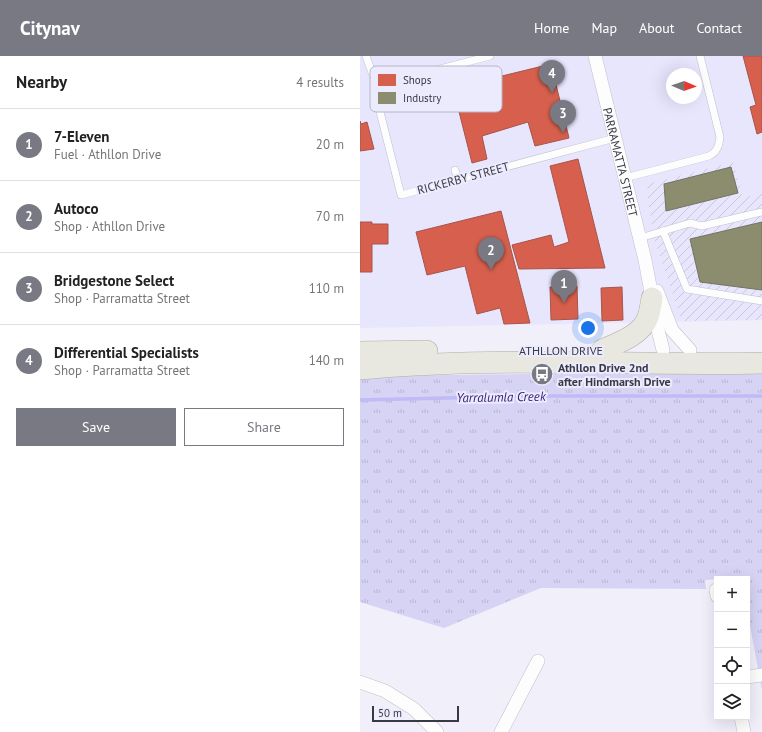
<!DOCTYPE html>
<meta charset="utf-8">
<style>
:root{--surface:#fff;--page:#f6f6f6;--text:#222;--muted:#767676;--line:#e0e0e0;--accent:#797984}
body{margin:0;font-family:"PT Sans",sans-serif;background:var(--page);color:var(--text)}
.controls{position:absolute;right:12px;bottom:12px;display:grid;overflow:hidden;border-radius:0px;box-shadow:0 4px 16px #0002}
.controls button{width:36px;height:36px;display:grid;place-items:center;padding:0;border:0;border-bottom:1px solid var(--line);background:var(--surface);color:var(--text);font:20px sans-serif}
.compass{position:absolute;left:306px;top:12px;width:36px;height:36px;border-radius:50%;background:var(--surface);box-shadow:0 4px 16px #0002;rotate:92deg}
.scale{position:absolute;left:12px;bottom:10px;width:87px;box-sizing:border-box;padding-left:4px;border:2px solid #393945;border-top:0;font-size:11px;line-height:14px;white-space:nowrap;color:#393945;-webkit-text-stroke:3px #ecebfe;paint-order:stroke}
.you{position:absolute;left:228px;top:272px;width:14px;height:14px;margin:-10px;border:3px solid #fff;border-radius:50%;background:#1a73e8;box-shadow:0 0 0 6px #1a73e833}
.badge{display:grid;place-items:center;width:26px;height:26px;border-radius:50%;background:var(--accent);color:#fff;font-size:13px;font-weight:700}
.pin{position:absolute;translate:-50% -33px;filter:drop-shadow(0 1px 2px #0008)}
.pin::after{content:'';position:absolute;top:21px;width:14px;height:12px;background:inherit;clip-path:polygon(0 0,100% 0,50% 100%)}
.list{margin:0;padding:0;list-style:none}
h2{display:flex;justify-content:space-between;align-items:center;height:52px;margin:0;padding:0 16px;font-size:17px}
h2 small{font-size:13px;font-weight:400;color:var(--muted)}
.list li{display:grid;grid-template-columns:26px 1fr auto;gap:12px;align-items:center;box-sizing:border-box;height:72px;padding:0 16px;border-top:1px solid var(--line)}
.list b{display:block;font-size:15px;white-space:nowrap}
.list p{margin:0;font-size:13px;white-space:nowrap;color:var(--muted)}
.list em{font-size:13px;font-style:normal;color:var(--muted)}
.actions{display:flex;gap:8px;padding:12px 16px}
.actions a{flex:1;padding:9px 0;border:1px solid var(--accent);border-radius:0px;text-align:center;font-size:14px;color:var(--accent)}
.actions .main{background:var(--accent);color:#fff}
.icon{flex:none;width:22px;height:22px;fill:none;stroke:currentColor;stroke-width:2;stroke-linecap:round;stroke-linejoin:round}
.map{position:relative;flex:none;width:402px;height:676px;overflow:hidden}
header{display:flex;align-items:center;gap:24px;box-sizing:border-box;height:56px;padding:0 20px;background:var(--accent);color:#fff}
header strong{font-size:19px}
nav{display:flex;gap:22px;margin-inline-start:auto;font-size:14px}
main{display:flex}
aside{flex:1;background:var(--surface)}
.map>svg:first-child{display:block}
.built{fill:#e8e6fd;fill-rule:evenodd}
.industrial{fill:url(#industrial-furrows)}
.grass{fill:url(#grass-tufts)}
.shops{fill:#d6604d;stroke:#a7544b}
.industry{fill:#8c8c6e;stroke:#737362}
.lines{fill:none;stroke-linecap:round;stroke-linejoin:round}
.stream{stroke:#c0baf6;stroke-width:3.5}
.service-casing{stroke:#c1c0cb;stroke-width:8}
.minor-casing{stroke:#c1c0cb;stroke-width:14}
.primary-casing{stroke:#adafa4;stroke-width:22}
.service{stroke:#fdfdfe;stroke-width:7}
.minor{stroke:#fdfdfe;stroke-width:13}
.primary{stroke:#e8e8e0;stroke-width:21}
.labels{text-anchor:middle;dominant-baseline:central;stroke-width:4;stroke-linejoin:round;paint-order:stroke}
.street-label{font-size:12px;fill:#393945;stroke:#ecebfe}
.poi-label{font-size:12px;font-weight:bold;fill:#393945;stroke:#ecebfe;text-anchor:start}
.water-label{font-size:13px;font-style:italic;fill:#341b76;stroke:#ecebfe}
.key{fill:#ecebfe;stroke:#b6b6c6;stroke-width:1}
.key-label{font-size:11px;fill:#393945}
</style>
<header>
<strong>Citynav</strong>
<nav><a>Home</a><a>Map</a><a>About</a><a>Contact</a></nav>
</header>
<main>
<aside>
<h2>Nearby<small>4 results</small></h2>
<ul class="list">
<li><span class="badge">1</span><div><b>7-Eleven</b><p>Fuel · Athllon Drive</p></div><em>20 m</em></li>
<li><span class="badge">2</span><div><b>Autoco</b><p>Shop · Athllon Drive</p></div><em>70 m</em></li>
<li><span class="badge">3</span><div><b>Bridgestone Select</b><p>Shop · Parramatta Street</p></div><em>110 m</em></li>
<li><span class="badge">4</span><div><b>Differential Specialists</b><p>Shop · Parramatta Street</p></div><em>140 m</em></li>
</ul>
<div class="actions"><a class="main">Save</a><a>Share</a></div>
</aside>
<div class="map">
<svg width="402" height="676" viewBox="0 0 402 676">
<defs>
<pattern id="industrial-furrows" width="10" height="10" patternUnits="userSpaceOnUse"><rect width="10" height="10" fill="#e8e6fd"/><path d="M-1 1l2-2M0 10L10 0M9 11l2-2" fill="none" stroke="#c8c6da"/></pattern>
<pattern id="grass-tufts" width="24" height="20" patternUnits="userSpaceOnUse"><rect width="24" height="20" fill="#d6d3f4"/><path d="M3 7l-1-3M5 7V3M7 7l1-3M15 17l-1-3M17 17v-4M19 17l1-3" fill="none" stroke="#b8b6d3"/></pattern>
</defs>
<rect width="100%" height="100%" fill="#f0effa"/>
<path class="built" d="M0,0H402V264L0,272ZM312,18H336V42H312Z"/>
<path class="industrial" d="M373,106L383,142L402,137V264L322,265L294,183L287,137L288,128Z"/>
<path class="grass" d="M402,315V634L387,554V523L370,522L345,524L346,533L181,532L84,572L0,546V320Z"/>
<g class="shops">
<path d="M383,0H402V76L397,78L390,51L396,49Z"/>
<path d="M191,8L209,82L175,90L168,66L122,80L127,103L112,107L93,32Z"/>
<path d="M0,65L1,68L7,66L14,93L0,95Z"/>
<path d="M218,103L245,212L159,213L152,189L191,179L194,191L209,186L190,110Z"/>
<path d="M141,155L170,267L144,268L140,252L117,258L105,210L67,219L56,176Z"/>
<path d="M0,166H12V168H28V188H12V216H0Z"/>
<path d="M217,230L218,263L191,264L190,231Z"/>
<path d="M262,231L263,264L242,265L241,232Z"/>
</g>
<g class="industry">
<path d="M371,111L378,137L306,155L304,128Z"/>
<path d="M402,166V234L340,226L330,183Z"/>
</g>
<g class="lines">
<path class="stream" d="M0,344L175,340H402"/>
<g class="service-casing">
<g id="service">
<path d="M6,0L20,39"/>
<path d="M130,0L37,24C26,30 20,36 18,48L41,139L255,82"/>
<path d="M95,114L98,124"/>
<path d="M265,122L349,100C357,96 359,90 360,81L340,0"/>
<path d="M303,175L327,233L402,245"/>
<path d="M280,182L330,167L342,170L402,156"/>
</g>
</g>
<g class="minor-casing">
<g id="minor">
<path id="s1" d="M235,0L285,204L299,278L303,294"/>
<path d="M297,235L312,274L330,294"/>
<path d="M356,534L357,540"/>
<path d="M387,621L402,619"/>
<path d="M0,626L25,635L54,653L77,676"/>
<path d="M381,661L384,676"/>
<path d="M141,676L178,605"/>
</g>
</g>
<g class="primary-casing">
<g id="primary">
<path d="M242,294C258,287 282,279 288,261C290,255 291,248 292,242"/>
<path d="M0,296L67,295"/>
<path d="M0,313C134,300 268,310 402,307"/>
</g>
</g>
<use href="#service" class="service"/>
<use href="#minor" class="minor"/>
<use href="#primary" class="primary"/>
</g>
<defs>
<g id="bus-disc" transform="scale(1.15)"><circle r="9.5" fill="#797984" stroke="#ecebfe"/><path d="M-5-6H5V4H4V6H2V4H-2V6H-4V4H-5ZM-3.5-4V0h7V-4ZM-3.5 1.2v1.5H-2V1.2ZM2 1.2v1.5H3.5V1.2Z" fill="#fff"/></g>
</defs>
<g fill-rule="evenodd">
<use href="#bus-disc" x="182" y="318"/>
</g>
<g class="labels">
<g class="street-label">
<text stroke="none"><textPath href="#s1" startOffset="109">PARRAMATTA STREET</textPath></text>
<text transform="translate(103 122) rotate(-15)">RICKERBY STREET</text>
<text x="201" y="294">ATHLLON DRIVE</text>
</g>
<g class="poi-label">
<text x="198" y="311">Athllon Drive 2nd<tspan x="198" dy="14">after Hindmarsh Drive</tspan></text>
</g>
<g class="water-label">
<text transform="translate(141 341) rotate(-1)">Yarralumla Creek</text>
</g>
</g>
<rect x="10" y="10" width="132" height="46" rx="6" class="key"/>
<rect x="18" y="18" width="18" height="12" fill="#d6604d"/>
<rect x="18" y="36" width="18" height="12" fill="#8c8c6e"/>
<g class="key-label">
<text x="43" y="28">Shops</text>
<text x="43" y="46">Industry</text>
</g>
</svg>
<div class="controls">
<button>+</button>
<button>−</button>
<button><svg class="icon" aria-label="locate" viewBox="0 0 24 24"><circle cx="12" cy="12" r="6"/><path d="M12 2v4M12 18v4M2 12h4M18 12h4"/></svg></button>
<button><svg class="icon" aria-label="layers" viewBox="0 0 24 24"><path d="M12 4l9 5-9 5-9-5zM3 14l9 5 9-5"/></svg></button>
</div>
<svg class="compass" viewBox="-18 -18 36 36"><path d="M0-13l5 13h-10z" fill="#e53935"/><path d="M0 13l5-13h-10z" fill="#767676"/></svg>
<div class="scale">50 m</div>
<div class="you"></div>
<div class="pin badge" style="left:204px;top:247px">1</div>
<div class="pin badge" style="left:131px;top:214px">2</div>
<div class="pin badge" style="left:203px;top:77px">3</div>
<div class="pin badge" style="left:192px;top:37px">4</div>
</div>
</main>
